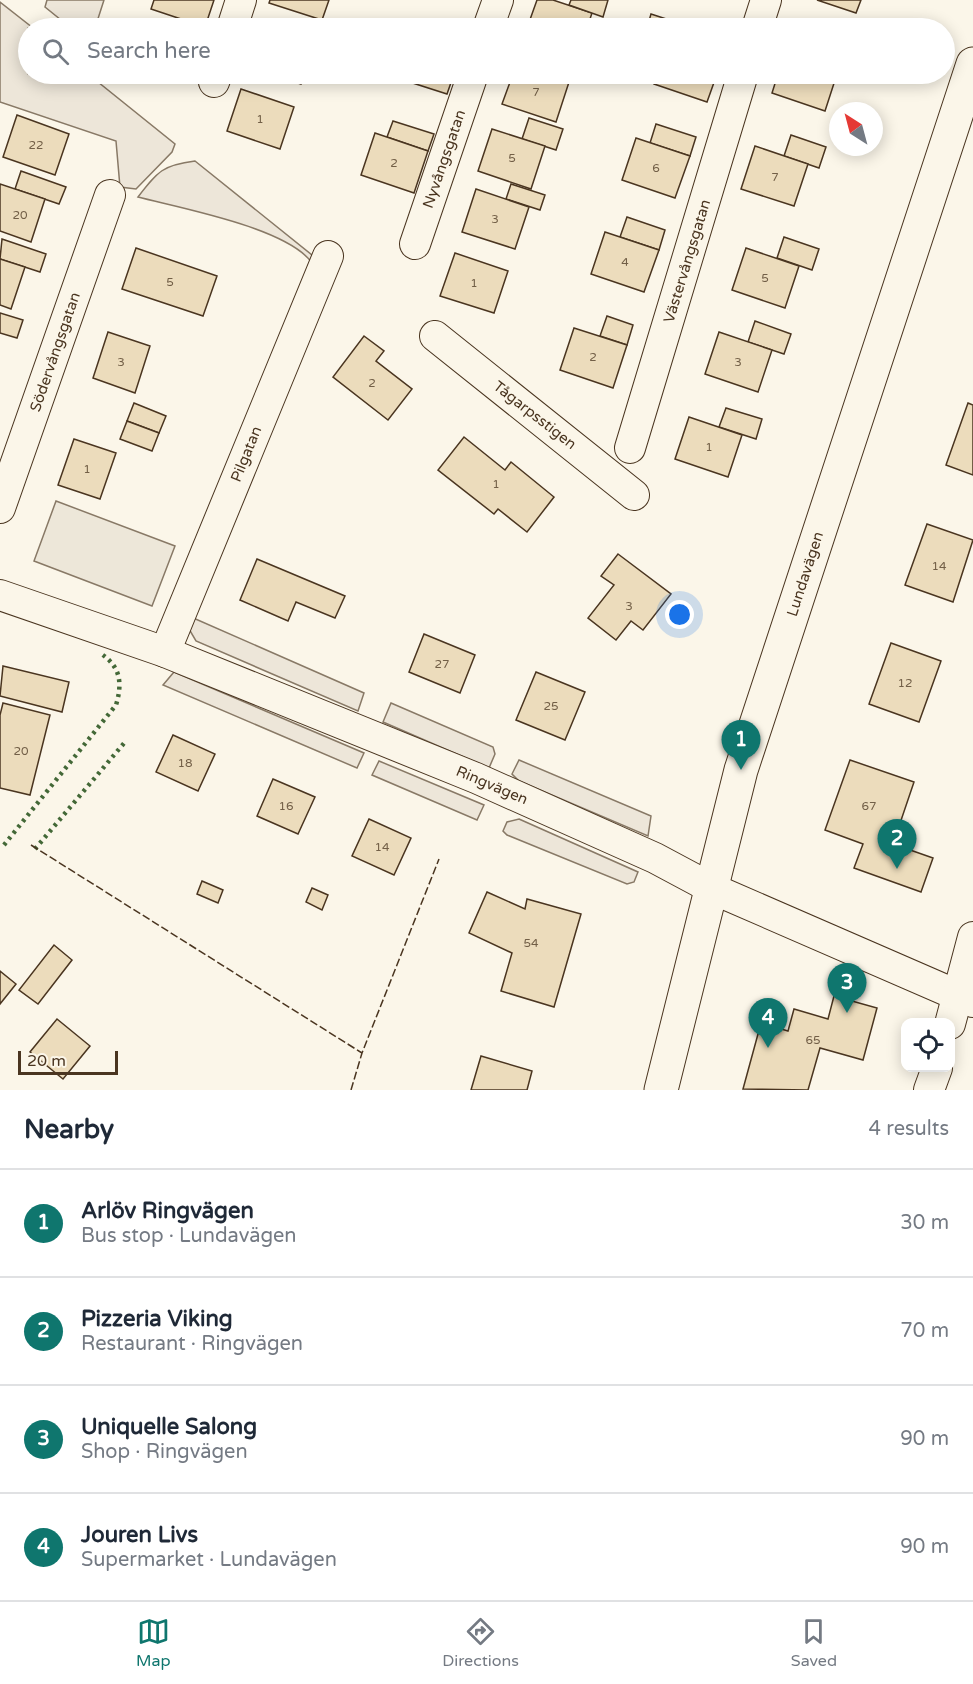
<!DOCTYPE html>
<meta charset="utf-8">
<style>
:root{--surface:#fff;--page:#f2f2f3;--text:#1f2937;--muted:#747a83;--line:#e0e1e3;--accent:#0f766e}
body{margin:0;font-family:"Varela Round",sans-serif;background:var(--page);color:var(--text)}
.controls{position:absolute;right:18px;bottom:18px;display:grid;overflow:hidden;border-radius:12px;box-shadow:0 3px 15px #0003}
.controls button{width:54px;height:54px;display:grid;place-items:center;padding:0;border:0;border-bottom:2px solid var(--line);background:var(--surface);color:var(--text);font:30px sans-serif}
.compass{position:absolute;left:829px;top:102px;width:54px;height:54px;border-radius:50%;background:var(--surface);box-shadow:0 3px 15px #0003;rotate:324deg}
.scale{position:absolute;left:18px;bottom:15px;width:100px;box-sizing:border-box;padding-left:6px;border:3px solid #4a3520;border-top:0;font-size:16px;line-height:21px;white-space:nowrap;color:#4a3520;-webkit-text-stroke:4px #fbf6e9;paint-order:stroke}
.you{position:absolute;left:680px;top:615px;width:21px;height:21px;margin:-15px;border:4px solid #fff;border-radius:50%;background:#1a73e8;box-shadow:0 0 0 9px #1a73e833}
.badge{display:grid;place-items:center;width:39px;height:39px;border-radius:50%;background:var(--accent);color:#fff;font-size:20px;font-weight:700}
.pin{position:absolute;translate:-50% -50px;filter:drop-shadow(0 2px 3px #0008)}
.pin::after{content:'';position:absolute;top:32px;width:21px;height:18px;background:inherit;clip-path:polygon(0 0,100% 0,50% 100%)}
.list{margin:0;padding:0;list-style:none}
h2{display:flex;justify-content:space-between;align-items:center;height:78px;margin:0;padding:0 24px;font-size:26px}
h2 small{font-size:20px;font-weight:400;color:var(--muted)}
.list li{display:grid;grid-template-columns:39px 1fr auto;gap:18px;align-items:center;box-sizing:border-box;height:108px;padding:0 24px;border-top:2px solid var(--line)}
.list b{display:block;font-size:22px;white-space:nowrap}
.list p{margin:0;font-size:20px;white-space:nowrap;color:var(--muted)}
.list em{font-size:20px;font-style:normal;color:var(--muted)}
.icon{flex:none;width:33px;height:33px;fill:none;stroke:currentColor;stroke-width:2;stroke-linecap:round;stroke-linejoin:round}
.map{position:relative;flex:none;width:973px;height:1090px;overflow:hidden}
.search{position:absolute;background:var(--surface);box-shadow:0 3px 15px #0003;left:18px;right:18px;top:18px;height:66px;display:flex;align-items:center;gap:15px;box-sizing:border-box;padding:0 21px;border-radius:33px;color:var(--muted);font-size:22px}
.sheet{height:510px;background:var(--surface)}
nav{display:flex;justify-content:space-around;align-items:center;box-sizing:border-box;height:84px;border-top:2px solid var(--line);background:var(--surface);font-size:16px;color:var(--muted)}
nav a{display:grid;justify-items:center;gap:3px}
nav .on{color:var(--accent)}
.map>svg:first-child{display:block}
.green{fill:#ede6d9;stroke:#887966;stroke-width:1.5}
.parking{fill:#ede7d9;stroke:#887966;stroke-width:1.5}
.building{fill:#ecdcbc;stroke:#4a3520;stroke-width:1.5}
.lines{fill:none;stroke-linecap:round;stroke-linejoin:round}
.street-casing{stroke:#4a3520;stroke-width:32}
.secondary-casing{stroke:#4a3520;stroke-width:35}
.street{stroke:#fbf6e9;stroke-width:30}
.secondary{stroke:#fbf6e9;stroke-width:33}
.hedge{stroke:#436837;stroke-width:4.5;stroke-dasharray:3 4.5;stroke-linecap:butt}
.fence{stroke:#4a3520;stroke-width:1.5;stroke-dasharray:8 3;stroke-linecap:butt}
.labels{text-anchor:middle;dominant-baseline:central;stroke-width:4.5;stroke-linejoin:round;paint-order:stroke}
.number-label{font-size:12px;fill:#725f47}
.street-label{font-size:15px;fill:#4a3520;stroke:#fbf6e9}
</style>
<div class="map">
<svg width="973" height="1090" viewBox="0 0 973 1090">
<rect width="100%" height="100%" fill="#fbf6e9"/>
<g class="green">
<path d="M47,0H104L95,28H71L45,7Z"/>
<path d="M0,2L33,28H28V74H88L175,144L172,152L136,189L120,187L116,141L0,102Z"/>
<path d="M195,161L317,259L312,263C288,228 180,208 138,197C158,171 163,165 195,161Z"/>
<path d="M191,617L364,693L358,711L196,641L189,629Z"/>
<path d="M174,672L364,753L357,768L163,685Z"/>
<path d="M391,703L493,747L495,754L489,768L383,722Z"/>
<path d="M519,760L651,816L648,836L519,781L512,774Z"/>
<path d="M379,761L484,805L477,820L372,775Z"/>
<path d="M519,819L638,872L634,882L627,884L507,835L503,831L507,822Z"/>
</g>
<path class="parking" d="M56,501L175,546L152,606L34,561Z"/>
<g class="building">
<path d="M154,0H214L205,27L151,9Z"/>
<path d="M270,0H329L322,20L269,3Z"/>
<path d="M537,0H553L592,13L587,28H527Z"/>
<path d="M571,0H608L603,17L569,5Z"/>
<path d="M817,0H861L856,13Z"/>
<path d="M651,14L688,26V28H647Z"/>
<path d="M270,74H305L301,84Z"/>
<path d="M396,74H454L447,94L394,77Z"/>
<path d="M513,74H553L570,79L556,122L502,104Z"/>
<path d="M553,74H584L581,83Z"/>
<path d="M658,74H717L707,102L654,84Z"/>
<path d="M778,74H837L825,111L772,93Z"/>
<path d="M241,89L294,107L280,149L227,131Z"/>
<path d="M17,115L69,134L55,175L3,157Z"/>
<path d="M529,118L563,129L556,150L522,139Z"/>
<path d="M393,121L434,134L428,151L387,137Z"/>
<path d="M656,124L696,137L690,156L650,143Z"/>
<path d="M492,129L545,146L531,189L478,171Z"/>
<path d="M375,133L428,151L414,193L361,175Z"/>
<path d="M791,135L826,147L819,168L784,156Z"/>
<path d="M636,138L690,156L675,198L622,180Z"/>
<path d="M755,146L808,164L794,206L741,189Z"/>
<path d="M21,171L66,187L59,204L15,189Z"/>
<path d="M0,184L45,199L31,242L0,231Z"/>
<path d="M511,184L545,195L540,210L506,199Z"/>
<path d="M476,189L529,207L515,249L462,232Z"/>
<path d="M627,217L665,230L659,250L620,237Z"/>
<path d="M605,232L659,250L644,292L591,274Z"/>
<path d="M784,237L819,249L812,270L777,258Z"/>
<path d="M2,239L46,254L40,272L0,259Z"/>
<path d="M136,248L217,276L203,316L122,289Z"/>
<path d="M746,248L799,266L785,308L732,290Z"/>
<path d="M455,253L508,271L494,313L440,296Z"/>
<path d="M0,259L25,267L11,309L0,305Z"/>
<path d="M0,313L23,320L17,338L0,333Z"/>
<path d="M607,316L633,325L627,345L600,336Z"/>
<path d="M755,321L791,334L784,354L748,342Z"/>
<path d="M574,328L627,345L613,388L560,370Z"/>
<path d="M108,332L150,346L135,393L93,378Z"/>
<path d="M719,332L772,350L758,392L705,374Z"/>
<path d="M364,336L384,351L376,361L412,389L388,420L333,377Z"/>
<path d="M134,403L166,416L159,433L127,421Z"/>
<path d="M968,403L973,405V475L946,465Z"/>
<path d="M726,408L762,419L756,439L719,427Z"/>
<path d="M689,417L742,435L728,477L675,459Z"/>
<path d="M127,421L159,433L152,451L120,439Z"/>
<path d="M464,437L505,470L511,462L554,497L527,532L498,509L494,514L438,470Z"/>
<path d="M74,439L116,453L100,499L58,485Z"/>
<path d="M927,524L973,540L953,602L905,585Z"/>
<path d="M618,554L671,594L643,630L631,621L616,640L588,618L614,585L601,576Z"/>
<path d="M257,559L345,596L335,618L296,602L288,621L240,600Z"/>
<path d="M424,634L475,655L460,693L409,672Z"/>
<path d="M891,643L941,661L919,722L869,704Z"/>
<path d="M3,666L69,682L62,712L0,696Z"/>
<path d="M536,672L585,692L565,740L516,720Z"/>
<path d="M3,703L50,715L30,795L0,788V715Z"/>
<path d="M173,735L215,754L198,791L156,772Z"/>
<path d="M850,760L914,782L893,844L933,858L921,892L854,868L863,844L825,830Z"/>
<path d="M273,779L315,797L298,834L257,816Z"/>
<path d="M369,819L411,838L394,875L352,856Z"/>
<path d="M202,881L223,890L218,903L197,894Z"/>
<path d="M312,888L328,895L322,910L306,902Z"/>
<path d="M487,892L525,909L527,899L581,914L554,1007L501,991L512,953L469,933Z"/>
<path d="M54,945L72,960L38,1004L19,990Z"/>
<path d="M0,971L16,984L0,1004Z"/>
<path d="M834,996L877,1008L863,1060L820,1048L808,1090L743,1089L761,1023L788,1031L794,1009L828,1019Z"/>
<path d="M57,1019L90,1046L63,1079L30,1052Z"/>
<path d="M481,1056L532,1071L527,1090H471Z"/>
</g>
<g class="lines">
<g class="street-casing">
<g id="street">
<path d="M232,28L241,0"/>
<path d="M488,28L498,0"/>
<path d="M757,28L766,0"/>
<path d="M214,82L217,74"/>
<path d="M415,244L473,74"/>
<path d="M435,336L634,495"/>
<path d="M630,448L743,74"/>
<path d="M0,508L110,195"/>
<path d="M0,595L165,652L476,778L655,858L713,889L973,1002"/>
<path d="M165,652L328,256"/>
<path d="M950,1024L973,937"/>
<path d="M929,1090L937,1068"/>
</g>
</g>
<g class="secondary-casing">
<path id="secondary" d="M661,1090L741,770L973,64"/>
</g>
<use href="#street" class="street"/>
<use href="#secondary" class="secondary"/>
<g class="hedge">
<path d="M4,845L116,705C123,682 120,666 100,653"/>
<path d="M35,849L125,742"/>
</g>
<g class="fence">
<path d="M31,845L362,1053"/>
<path d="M351,1090L362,1053L439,859"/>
</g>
</g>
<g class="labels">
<g class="number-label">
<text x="536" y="92">7</text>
<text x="260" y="119">1</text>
<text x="36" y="145">22</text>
<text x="512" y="158">5</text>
<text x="394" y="163">2</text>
<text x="656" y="168">6</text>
<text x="775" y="177">7</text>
<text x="20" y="215">20</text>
<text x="495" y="219">3</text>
<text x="625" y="262">4</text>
<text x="765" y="278">5</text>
<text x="170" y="282">5</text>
<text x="474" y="283">1</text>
<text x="593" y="357">2</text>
<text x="121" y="362">3</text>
<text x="738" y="362">3</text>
<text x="372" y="383">2</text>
<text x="709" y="447">1</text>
<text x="87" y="469">1</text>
<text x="496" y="484">1</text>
<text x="939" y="566">14</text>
<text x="629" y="606">3</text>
<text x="442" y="664">27</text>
<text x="905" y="683">12</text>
<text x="551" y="706">25</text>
<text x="21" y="751">20</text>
<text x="185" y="763">18</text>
<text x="286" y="806">16</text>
<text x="869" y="806">67</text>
<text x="382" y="847">14</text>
<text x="531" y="943">54</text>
<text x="813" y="1040">65</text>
</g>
<g class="street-label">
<text transform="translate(444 159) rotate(-71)">Nyvångsgatan</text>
<text transform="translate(687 261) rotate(-73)">Västervångsgatan</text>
<text transform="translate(55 352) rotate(-71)">Södervångsgatan</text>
<text transform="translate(535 415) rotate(38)">Tågarpsstigen</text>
<text transform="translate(246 454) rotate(-68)">Pilgatan</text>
<text transform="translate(805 574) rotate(-72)">Lundavägen</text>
<text transform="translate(492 785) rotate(23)">Ringvägen</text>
</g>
</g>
</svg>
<div class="controls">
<button><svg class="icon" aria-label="locate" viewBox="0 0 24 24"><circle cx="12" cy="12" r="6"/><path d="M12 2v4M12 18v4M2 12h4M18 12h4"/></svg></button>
</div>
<svg class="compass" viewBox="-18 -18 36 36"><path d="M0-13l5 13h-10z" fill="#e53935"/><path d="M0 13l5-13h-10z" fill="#747a83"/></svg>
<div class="scale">20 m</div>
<div class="you"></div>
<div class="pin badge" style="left:741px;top:770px">1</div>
<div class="pin badge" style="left:897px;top:869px">2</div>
<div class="pin badge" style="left:847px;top:1013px">3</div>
<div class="pin badge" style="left:768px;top:1048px">4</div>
<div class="search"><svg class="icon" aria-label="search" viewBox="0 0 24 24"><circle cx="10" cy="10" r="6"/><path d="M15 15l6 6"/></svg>Search here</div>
</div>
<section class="sheet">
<h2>Nearby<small>4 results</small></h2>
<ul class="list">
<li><span class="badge">1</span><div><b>Arlöv Ringvägen</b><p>Bus stop · Lundavägen</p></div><em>30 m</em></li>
<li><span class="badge">2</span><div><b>Pizzeria Viking</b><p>Restaurant · Ringvägen</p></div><em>70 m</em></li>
<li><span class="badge">3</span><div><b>Uniquelle Salong</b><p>Shop · Ringvägen</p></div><em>90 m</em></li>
<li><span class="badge">4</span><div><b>Jouren Livs</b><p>Supermarket · Lundavägen</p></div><em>90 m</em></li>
</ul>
</section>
<nav>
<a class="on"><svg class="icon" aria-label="map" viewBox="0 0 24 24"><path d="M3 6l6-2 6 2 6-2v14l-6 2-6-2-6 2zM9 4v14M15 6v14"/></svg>Map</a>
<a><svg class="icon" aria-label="directions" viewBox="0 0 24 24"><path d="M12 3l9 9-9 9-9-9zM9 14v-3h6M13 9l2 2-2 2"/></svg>Directions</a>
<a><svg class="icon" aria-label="saved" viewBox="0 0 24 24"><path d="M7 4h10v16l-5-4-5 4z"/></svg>Saved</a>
</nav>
